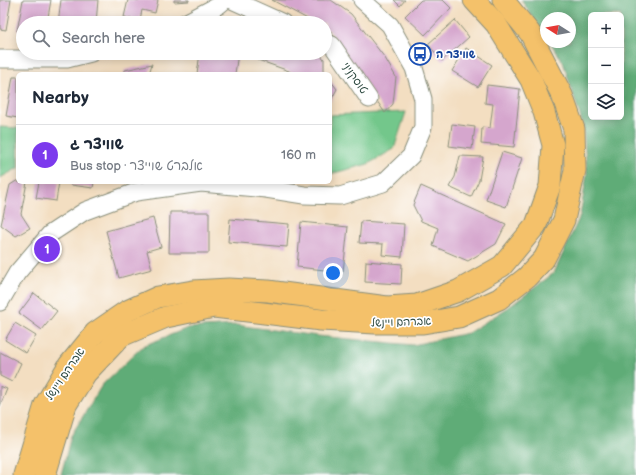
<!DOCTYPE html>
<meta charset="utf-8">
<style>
:root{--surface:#fff;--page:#f6f6f7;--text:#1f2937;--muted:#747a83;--line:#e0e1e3;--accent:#7c3aed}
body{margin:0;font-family:"Balsamiq Sans","Playpen Sans Hebrew",sans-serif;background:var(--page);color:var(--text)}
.controls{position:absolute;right:12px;top:12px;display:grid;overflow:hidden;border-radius:6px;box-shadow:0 2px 10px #0003}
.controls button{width:36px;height:36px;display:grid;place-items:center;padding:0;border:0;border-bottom:1px solid var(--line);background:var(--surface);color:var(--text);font:20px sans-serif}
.compass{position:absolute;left:540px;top:12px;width:36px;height:36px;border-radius:50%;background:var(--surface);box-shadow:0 2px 10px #0003;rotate:281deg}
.you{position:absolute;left:333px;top:273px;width:14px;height:14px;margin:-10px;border:3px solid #fff;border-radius:50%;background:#1a73e8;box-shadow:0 0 0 6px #1a73e833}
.badge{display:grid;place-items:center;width:26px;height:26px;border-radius:50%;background:var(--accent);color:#fff;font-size:13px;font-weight:700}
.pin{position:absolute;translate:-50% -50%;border:2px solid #fff;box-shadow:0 1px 4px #0006}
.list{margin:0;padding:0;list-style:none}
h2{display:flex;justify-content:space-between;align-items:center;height:52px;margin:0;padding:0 16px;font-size:17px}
h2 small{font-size:13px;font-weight:400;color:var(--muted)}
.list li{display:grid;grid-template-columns:26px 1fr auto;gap:12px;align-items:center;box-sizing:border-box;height:60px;padding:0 16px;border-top:1px solid var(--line)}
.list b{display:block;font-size:15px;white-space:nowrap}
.list p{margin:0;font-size:13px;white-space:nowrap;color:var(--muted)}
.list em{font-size:13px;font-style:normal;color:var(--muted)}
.icon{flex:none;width:22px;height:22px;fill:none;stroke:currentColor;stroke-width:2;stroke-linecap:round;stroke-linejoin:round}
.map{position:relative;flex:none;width:636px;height:475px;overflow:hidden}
.search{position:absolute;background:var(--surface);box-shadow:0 2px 10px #0003;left:16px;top:16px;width:316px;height:44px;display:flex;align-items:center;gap:10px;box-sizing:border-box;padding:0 14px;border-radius:22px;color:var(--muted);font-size:15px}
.panel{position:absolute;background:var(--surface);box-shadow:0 2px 10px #0003;left:16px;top:72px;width:316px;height:112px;border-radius:6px}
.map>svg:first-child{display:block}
.green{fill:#73c78b;stroke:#498260}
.forest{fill:#5eac77;stroke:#3e7456;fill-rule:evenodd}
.building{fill:#d5a6cd}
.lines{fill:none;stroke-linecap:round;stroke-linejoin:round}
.minor-casing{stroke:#898e7a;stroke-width:19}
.major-casing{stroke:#898e7a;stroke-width:23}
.minor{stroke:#fff;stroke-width:17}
.major{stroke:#f4c16a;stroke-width:21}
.labels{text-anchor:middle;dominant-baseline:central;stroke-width:3.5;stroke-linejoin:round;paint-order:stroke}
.transit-label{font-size:11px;font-weight:bold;fill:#164399;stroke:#fff;text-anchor:start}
.street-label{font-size:11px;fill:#1f3d34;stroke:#fff}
</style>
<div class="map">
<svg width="636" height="475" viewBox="0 0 636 475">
<rect width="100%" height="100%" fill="#fff"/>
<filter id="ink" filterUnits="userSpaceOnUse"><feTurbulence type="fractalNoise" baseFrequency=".025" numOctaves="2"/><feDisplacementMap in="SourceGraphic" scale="8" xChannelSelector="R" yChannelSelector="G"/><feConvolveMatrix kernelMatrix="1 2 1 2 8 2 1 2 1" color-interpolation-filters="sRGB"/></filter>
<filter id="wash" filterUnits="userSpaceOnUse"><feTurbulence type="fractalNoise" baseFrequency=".012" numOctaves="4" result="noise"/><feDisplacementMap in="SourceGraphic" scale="16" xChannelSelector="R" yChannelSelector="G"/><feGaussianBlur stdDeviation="0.9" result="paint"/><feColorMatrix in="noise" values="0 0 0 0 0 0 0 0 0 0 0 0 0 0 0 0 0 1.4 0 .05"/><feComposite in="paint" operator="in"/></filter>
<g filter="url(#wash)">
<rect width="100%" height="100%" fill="#f3dec1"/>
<g class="green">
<path d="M406,112L394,149L368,164L330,174V115Z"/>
<path d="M0,127L18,128V168L0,178Z"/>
</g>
<path class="forest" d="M521,0H636V475H61L71,436L102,385L143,346L188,328L236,325L318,336L413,345L468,333L509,307L554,273L580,216L587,174L583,125L563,62L550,42H570V18H546V37ZM591,15H621V117H591Z"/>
<g id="blocks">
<g class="building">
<path d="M0,0H11L6,30L0,29Z"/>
<path d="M23,0H51L47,23H23V32L17,31Z"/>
<path d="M61,0H98L96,23H58Z"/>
<path d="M128,0H158L155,13L142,10L140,20L124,17Z"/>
<path d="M174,0H189V1L174,2Z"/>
<path d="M272,0H331L351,14L385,58L396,77L393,104L385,113L330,31L325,28V23H315Z"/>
<path d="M394,0H405L400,6Z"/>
<path d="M421,0H443L451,8L425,35L405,16Z"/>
<path d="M455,20L469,37L442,61L428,44Z"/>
<path d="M466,48L492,65L478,87L452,71Z"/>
<path d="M200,53H238L235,74H197Z"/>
<path d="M256,53H319L324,59V72L326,74H293L289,71L258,60Z"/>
<path d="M152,64L149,74H124L125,70Z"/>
<path d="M13,77H18V118L6,116Z"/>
<path d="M330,80L337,89L330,102Z"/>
<path d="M487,85L520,89L514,147L481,144L482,127L490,128L493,104L485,103Z"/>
<path d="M452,124L475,127L472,149L449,146Z"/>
<path d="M502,152L522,158L506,207L486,200Z"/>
<path d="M460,156L483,157L479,180L471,197L449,187L455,177Z"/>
<path d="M18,180V182H27L21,214L30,228L16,236L1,225L10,185Z"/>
<path d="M39,182H59L56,201L36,198Z"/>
<path d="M72,182H94L93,188L71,185Z"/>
<path d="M421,186L506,224L496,244L468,261L433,246L438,228L421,221L413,205Z"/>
<path d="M170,212H209V253H169Z"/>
<path d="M153,218L161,247L147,251L152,269L119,278L106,231Z"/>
<path d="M230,219L289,224L287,247L228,242Z"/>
<path d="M361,221L404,224L402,257L382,255L383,244L359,243Z"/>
<path d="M301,222L348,227L343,272L297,267Z"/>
<path d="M366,261L402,264L401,284L365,282Z"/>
<path d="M34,293L57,311L42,330L19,313Z"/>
<path d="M15,323L36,336L26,353L5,340Z"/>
<path d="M0,352L21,363L12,382L0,376Z"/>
<path d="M0,386L7,389L0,406Z"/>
</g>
</g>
</g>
<g filter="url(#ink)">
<use href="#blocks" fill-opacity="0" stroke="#898e7a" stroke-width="1"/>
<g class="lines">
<g class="minor-casing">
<g id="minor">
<path d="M232,0L283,23"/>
<path d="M185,23L219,5L225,0"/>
<path d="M325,42L332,45L369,99"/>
<path d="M0,59H67L91,53"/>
<path d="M0,302L17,273L50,234L85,211L136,192L201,183L266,189L304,195L340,196L383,183L411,156L423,127V99L414,68L390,25L362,0"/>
</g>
</g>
<g class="major-casing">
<g id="major">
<path d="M24,475L45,405L69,365L95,333L127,311L158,297L193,291L229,289L268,291L387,307L417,305L458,291L502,266L536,225L550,186L553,145L544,112L531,80L496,24L474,0"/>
<path d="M45,475L66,405L86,373L121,336L166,317L214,307L321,320L375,323H423L459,317L499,299L527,277L544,259L564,220L575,170L574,129L562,95L530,33L503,0"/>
</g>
</g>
<use href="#minor" class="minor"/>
<use href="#major" class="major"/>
</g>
</g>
<defs>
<g id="bus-ring" transform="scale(1.15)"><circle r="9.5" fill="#fff" stroke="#1a4fb4" stroke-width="1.5"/><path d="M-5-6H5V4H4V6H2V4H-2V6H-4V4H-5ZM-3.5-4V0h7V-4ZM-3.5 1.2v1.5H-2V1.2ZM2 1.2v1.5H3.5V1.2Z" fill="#1a4fb4"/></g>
</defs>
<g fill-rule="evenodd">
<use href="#bus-ring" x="420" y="54"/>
</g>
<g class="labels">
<g class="transit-label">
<text x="436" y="54">שוויצר ה</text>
</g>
<g class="street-label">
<text transform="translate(355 78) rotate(55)">טוסקניני</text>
<text transform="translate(401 322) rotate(-2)">אברהם ויינשל</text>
<text transform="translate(65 374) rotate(-56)">אברהם ויינשל</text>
</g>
</g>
</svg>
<div class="controls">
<button>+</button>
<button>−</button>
<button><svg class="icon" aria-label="layers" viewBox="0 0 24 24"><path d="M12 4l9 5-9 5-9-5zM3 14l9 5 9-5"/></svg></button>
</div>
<svg class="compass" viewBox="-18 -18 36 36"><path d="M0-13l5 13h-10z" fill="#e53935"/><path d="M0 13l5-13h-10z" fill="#747a83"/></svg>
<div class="you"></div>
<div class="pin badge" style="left:47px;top:249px">1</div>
<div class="search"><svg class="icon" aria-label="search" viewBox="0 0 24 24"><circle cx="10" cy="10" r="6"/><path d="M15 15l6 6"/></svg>Search here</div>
<section class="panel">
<h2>Nearby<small></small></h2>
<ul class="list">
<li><span class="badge">1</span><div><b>שוויצר ג</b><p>Bus stop · אלברט שוייצר</p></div><em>160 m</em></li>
</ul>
</section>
</div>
